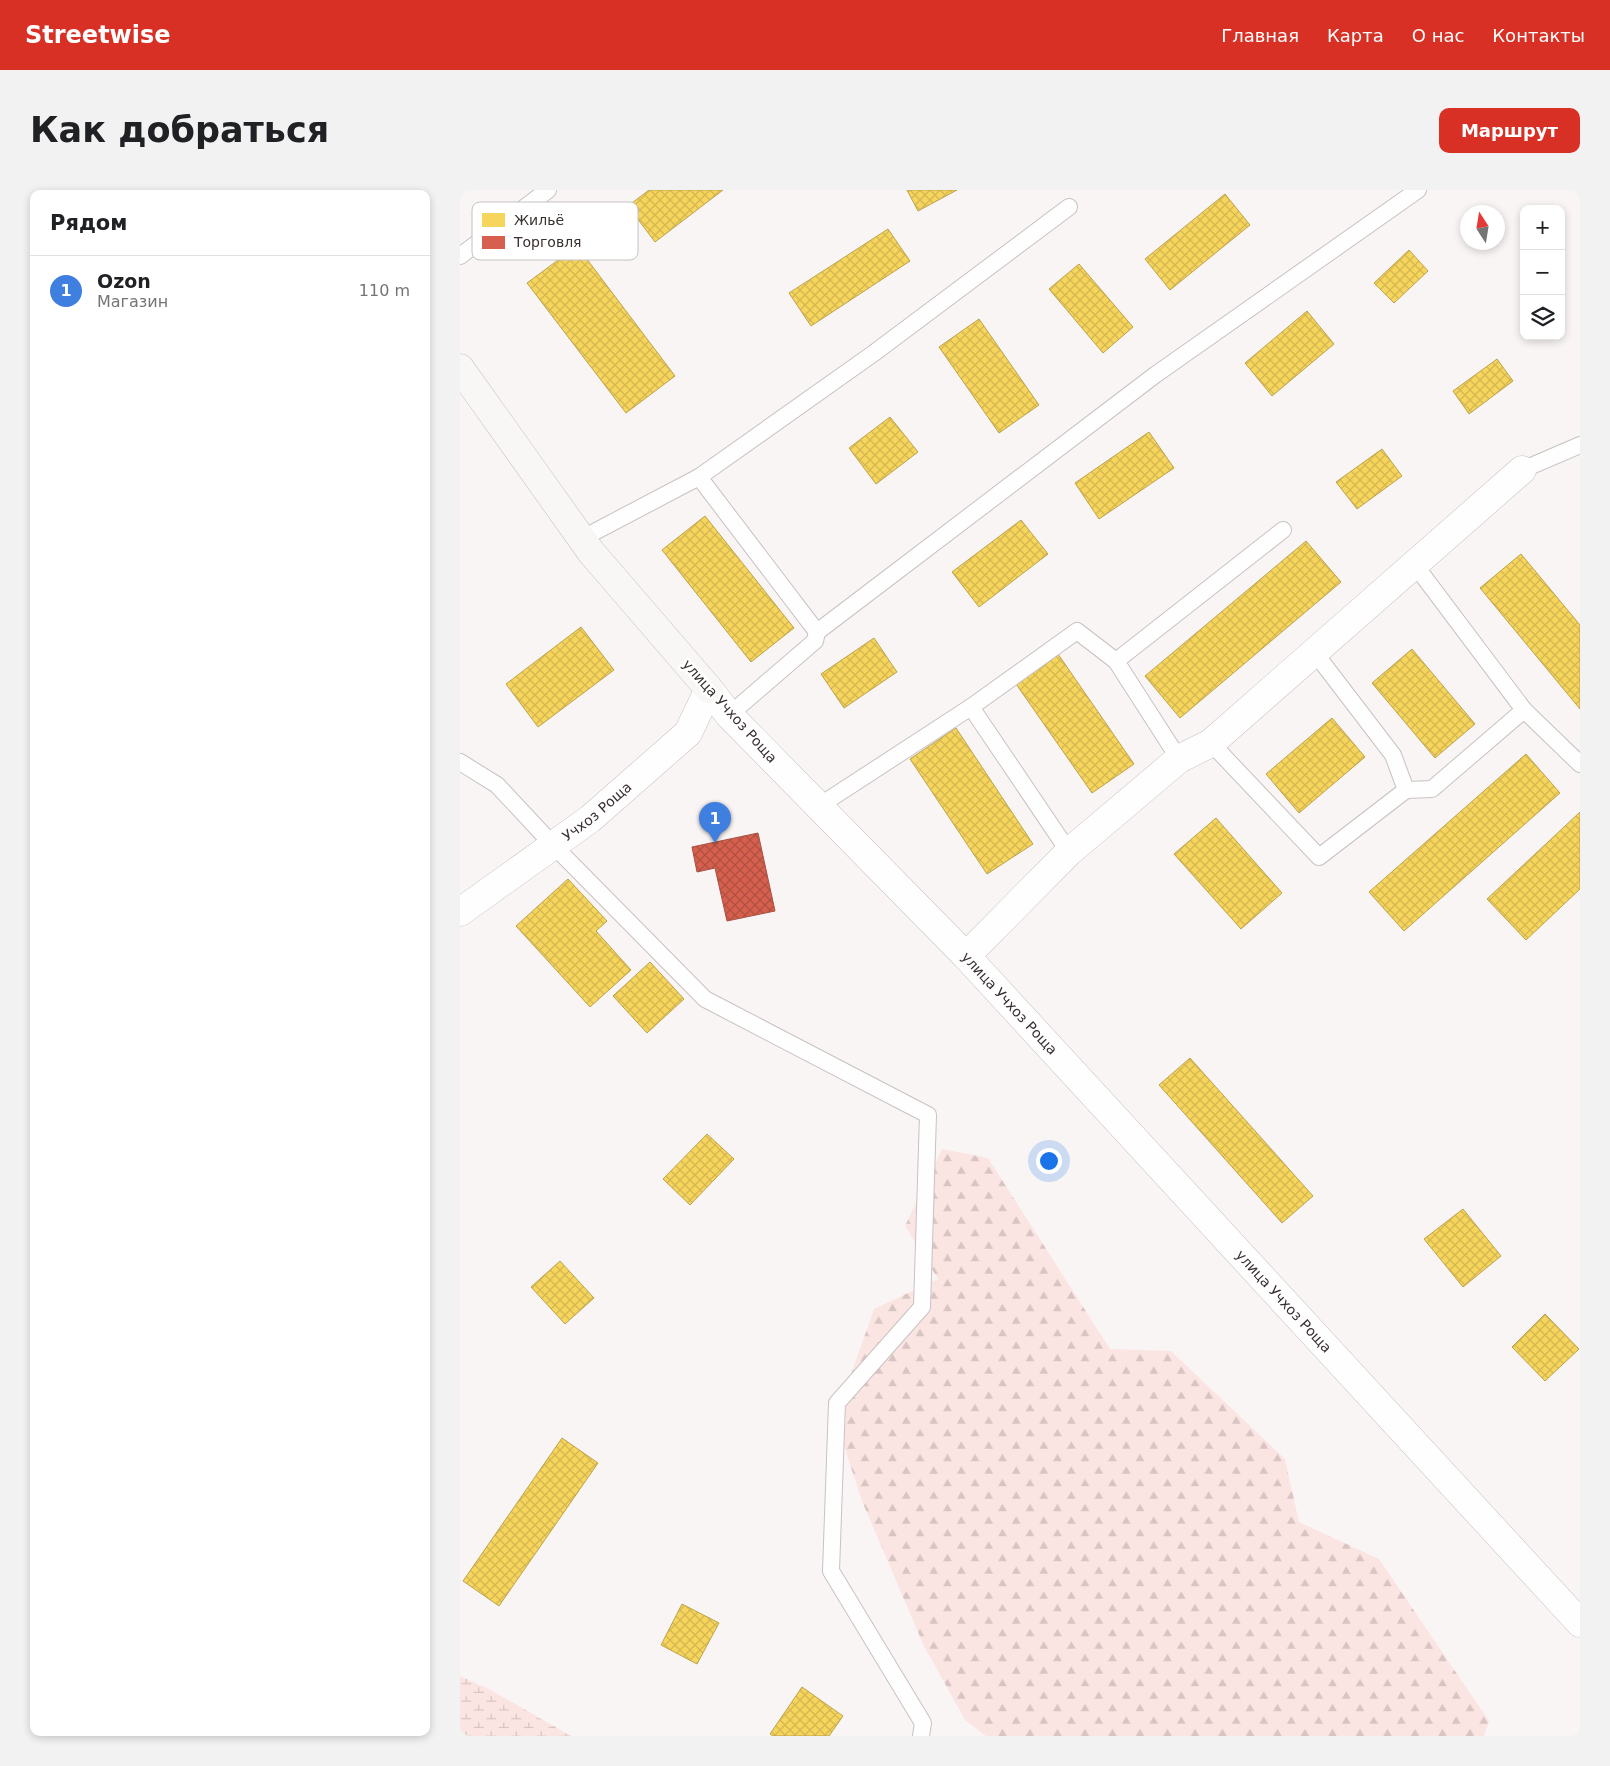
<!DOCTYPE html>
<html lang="ru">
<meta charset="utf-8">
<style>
:root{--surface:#fff;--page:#f2f2f2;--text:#202124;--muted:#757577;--line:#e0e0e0;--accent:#d93025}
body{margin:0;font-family:"DejaVu Sans",sans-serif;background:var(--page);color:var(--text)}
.controls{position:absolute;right:15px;top:15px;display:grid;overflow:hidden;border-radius:10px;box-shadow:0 2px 8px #0003}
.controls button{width:45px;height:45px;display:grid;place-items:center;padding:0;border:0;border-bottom:1px solid var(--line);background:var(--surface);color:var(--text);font:25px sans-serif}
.compass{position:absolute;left:1000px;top:15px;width:45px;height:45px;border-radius:50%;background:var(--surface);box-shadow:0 2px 8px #0003;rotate:348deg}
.you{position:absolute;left:588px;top:970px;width:18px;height:18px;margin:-12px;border:4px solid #fff;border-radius:50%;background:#1a73e8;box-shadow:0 0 0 8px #1a73e833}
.badge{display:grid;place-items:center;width:32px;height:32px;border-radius:50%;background:var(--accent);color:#fff;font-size:16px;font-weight:700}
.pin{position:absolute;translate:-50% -41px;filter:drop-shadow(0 1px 2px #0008)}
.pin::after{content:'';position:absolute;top:26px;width:18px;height:15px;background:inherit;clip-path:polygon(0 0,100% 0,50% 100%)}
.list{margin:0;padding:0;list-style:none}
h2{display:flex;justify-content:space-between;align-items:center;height:65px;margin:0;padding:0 20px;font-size:21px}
h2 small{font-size:16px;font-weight:400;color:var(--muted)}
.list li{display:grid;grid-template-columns:32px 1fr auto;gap:15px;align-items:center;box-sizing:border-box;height:70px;padding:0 20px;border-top:1px solid var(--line)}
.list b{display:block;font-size:19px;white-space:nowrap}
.list p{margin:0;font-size:16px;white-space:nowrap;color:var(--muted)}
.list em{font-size:16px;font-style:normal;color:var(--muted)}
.icon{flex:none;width:28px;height:28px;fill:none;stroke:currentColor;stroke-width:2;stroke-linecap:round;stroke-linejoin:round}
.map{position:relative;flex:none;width:1120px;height:1546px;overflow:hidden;border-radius:10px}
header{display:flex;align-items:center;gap:30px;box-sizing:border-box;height:70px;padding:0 25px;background:var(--accent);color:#fff}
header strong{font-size:24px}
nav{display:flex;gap:28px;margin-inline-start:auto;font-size:18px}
.intro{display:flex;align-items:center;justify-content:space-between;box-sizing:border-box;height:120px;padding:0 30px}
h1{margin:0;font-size:35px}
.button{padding:12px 22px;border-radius:10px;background:var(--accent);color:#fff;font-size:18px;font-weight:700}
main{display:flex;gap:30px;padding:0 30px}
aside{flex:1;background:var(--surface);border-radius:10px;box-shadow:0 2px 8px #0003}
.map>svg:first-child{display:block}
.forest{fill:url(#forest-firs)}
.wetland{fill:url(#wetland-marsh)}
.homes{fill:url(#homes-cross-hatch);stroke:#bda34e}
.shops{fill:url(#shops-cross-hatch);stroke:#a75144}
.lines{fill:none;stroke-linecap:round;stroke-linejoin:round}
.lane-casing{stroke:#c8c2c1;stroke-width:18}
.street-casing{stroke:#c8c2c1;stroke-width:29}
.secondary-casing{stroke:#c8c2c1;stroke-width:29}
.lane{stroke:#fefefe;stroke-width:16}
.street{stroke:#fefefe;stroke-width:28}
.secondary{stroke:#f9f6f6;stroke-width:28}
.labels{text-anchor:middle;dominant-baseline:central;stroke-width:5;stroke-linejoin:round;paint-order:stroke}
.street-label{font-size:14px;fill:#392f2f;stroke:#fff}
.key{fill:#fff;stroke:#c4c1c1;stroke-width:1}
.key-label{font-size:14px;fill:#392f2f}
</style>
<header>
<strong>Streetwise</strong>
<nav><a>Главная</a><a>Карта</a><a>О нас</a><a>Контакты</a></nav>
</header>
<div class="intro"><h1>Как добраться</h1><a class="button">Маршрут</a></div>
<main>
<aside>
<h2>Рядом<small></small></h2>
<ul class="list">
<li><span class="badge" style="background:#3f7fe0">1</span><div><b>Ozon</b><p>Магазин</p></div><em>110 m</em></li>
</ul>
</aside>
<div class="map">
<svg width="1120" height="1546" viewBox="0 0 1120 1546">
<defs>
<pattern id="forest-firs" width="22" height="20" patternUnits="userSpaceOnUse" patternTransform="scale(1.25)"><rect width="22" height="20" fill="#fbe5e3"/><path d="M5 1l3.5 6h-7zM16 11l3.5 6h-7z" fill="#d8c5c3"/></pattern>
<pattern id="wetland-marsh" width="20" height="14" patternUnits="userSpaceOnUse" patternTransform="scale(1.25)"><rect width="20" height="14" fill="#fbe5e3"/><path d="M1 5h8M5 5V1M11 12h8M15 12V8" fill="none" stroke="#d8c5c3"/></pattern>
<pattern id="homes-cross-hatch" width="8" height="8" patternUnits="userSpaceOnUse" patternTransform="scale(1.25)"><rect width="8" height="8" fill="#f6d55c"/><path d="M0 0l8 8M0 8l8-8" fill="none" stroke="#d4b750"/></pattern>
<pattern id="shops-cross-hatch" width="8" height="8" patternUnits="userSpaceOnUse" patternTransform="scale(1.25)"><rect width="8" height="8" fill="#d6604d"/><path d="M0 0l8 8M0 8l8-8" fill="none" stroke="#af5040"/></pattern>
</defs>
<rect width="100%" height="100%" fill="#faf5f5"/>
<path class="forest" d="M482,959L528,968L650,1159L711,1161L825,1269L839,1332L919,1369L1029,1531L1024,1546H526L505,1530L464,1456L402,1311L384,1256L387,1196L414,1119L478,1089L445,1036Z"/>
<path class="wetland" d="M0,1486L31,1500L111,1546H0Z"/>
<g class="homes">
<path d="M189,0H263L195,52L168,16Z"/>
<path d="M447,0H497L458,21Z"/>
<path d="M765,4L790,35L710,100L685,69Z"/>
<path d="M428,39L450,71L351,136L329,103Z"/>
<path d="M117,56L215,186L166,223L67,93Z"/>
<path d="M949,60L968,81L934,113L914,93Z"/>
<path d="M619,74L673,137L643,163L589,99Z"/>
<path d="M847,121L874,154L812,206L785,173Z"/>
<path d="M519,129L579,215L539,243L479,157Z"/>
<path d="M1037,169L1053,191L1009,224L993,201Z"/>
<path d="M430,227L458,262L416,294L389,258Z"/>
<path d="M689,242L714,278L639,329L615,293Z"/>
<path d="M922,259L942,286L897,319L876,292Z"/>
<path d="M245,326L334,438L291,472L202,360Z"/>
<path d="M561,330L588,364L519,417L492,382Z"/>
<path d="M846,351L881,392L720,528L685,486Z"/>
<path d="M1061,364L1120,435V519L1020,398Z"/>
<path d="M121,437L154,480L78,537L46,494Z"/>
<path d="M414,448L437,482L384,518L361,484Z"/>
<path d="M952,459L1015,534L975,568L912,493Z"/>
<path d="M598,464L674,574L632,603L556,494Z"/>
<path d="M872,528L905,567L839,623L806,584Z"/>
<path d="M496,538L573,654L527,684L450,569Z"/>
<path d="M1066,564L1100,603L944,741L909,702Z"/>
<path d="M1120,622V699L1066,750L1027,709Z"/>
<path d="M756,628L822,703L781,739L714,664Z"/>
<path d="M108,689L147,731L136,741L171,780L130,817L56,736Z"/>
<path d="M190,772L224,809L187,843L153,806Z"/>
<path d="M730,868L853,1006L822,1033L699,895Z"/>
<path d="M247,944L274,969L230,1015L203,989Z"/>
<path d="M1003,1019L1041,1066L1003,1097L964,1049Z"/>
<path d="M100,1071L134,1108L105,1134L71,1097Z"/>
<path d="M1085,1124L1119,1159L1085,1191L1052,1157Z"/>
<path d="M102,1248L138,1273L39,1416L3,1391Z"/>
<path d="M222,1414L259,1433L237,1474L201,1455Z"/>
<path d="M342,1497L383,1526L369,1546H313L310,1544Z"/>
</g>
<path class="shops" d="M298,643L315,721L267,731L255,678L237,682L232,657Z"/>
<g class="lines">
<g class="lane-casing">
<g id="lane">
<path d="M0,66L88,0"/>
<path d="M1062,280L1120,255"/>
<path d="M239,287L414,163L609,17"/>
<path d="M121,349L239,287L357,442"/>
<path d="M1064,520L1120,574"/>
<path d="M269,525L355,451L357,442L695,185L958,0"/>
<path d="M751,553L859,667L946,600L933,565L855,463"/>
<path d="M719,569L656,471L823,340"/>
<path d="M0,572L37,595L93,655L245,809L468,925L462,1117L377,1213L371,1381L463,1533L461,1546"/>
<path d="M946,600L972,599L1064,520L955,375"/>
<path d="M359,616L511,517"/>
<path d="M609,662L511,517L617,441L656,471"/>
</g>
</g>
<g class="street-casing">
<g id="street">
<path id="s1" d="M0,722L130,629L228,543L249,499L269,525L506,766L1120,1433"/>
<path d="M506,766L609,662L719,569L751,553L1062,280"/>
</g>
</g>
<g class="secondary-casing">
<path id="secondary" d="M0,178L131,362L249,499"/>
</g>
<use href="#lane" class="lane"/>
<use href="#street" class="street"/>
<use href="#secondary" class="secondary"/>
</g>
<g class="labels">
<g class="street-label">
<text transform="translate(270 521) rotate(48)">улица Учхоз Роща</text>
<text stroke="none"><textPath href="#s1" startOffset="170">Учхоз Роща</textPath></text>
<text stroke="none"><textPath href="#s1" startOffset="774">улица Учхоз Роща</textPath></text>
<text stroke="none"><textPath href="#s1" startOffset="1179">улица Учхоз Роща</textPath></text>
</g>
</g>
<rect x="12" y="12" width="166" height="58" rx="8" class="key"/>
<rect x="22" y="23" width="23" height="14" fill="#f6d55c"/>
<rect x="22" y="46" width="23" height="13" fill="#d6604d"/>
<g class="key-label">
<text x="54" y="35">Жильё</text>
<text x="54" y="57">Торговля</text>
</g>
</svg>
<div class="controls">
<button>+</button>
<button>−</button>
<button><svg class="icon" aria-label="layers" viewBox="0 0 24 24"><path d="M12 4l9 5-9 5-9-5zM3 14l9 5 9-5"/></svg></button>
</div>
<svg class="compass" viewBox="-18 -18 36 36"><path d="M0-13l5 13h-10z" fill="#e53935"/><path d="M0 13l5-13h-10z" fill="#757577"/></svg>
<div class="you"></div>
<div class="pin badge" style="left:255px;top:653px;background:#3f7fe0">1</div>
</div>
</main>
